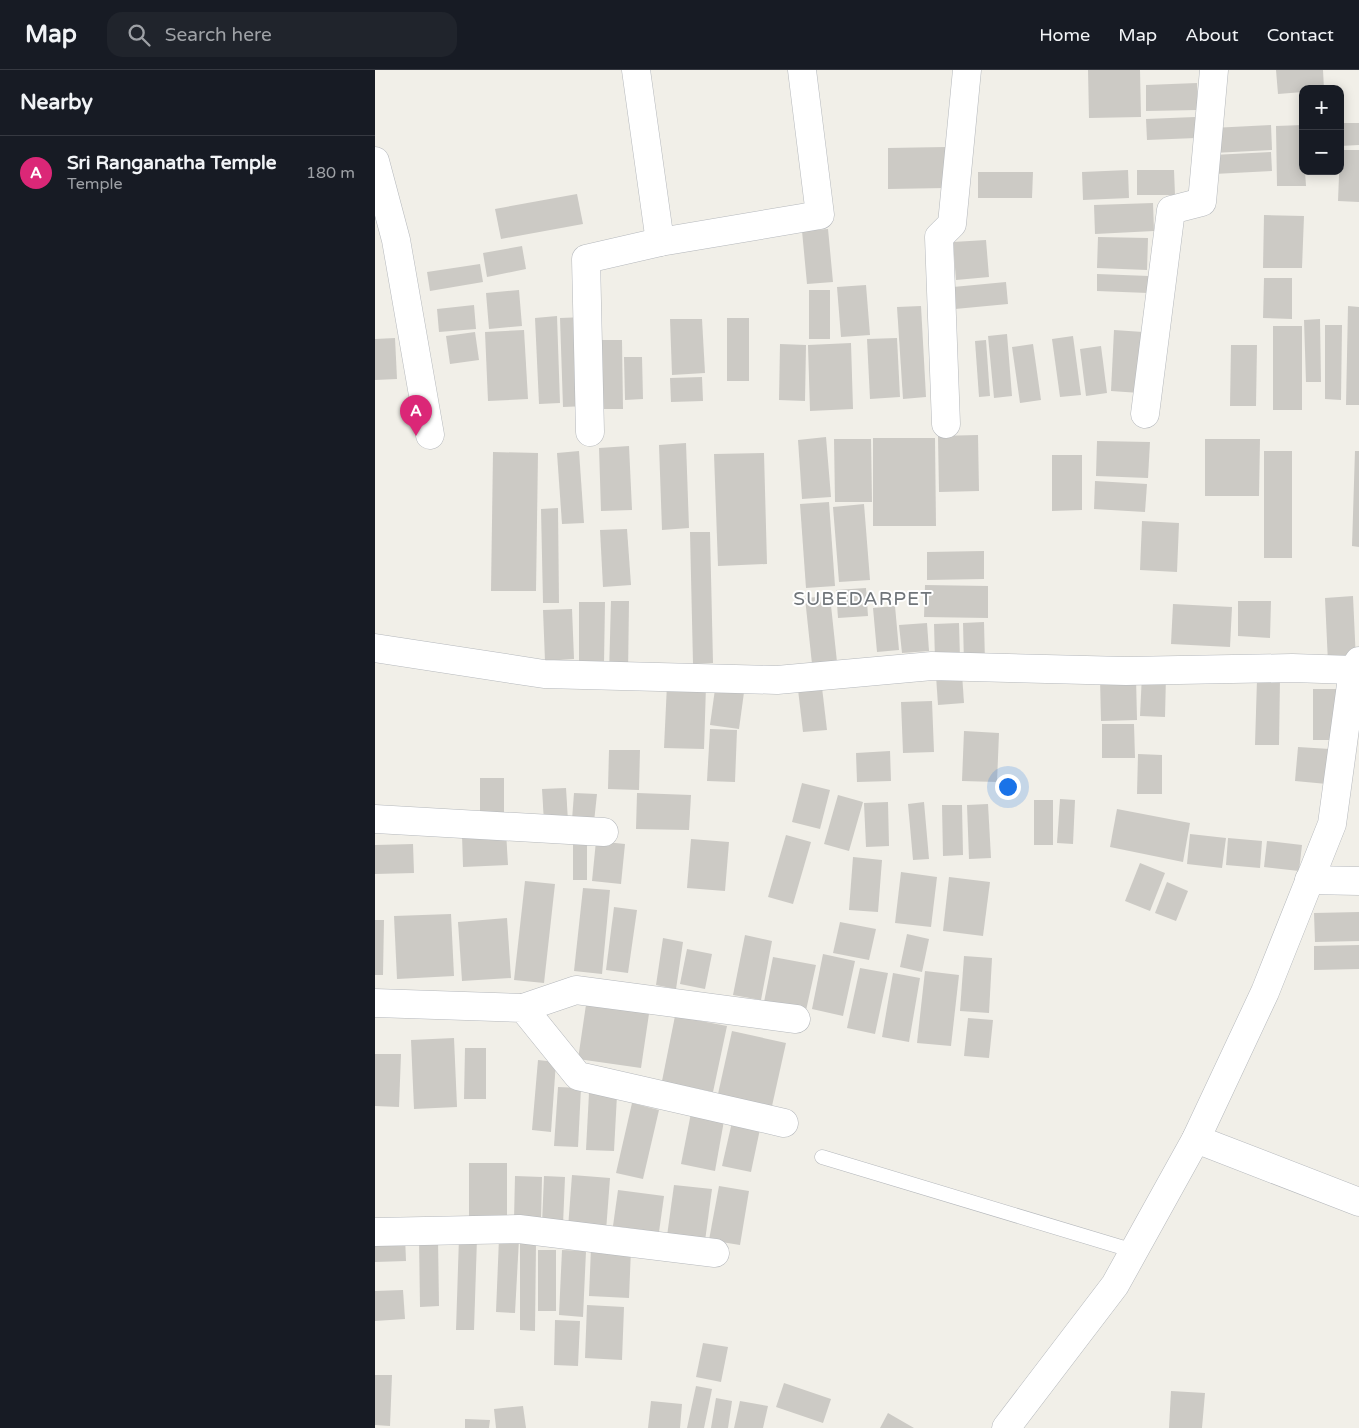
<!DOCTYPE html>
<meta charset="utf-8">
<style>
:root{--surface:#171b24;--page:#20242c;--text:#f1f3f6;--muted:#9ea1a6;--line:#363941;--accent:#db2777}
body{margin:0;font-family:"Varela Round",sans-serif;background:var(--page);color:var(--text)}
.controls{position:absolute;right:15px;top:15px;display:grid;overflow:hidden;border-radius:10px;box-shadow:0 2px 12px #0003}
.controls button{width:45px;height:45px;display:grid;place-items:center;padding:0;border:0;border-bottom:1px solid var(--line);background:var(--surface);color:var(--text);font:25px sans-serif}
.you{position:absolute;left:632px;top:716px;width:18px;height:18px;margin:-12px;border:4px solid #fff;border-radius:50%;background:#1a73e8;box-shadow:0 0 0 8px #1a73e833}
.badge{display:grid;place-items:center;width:32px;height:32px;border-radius:50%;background:var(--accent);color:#fff;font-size:16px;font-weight:700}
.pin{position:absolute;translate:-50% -41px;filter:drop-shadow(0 1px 2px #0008)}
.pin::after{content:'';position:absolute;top:26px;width:18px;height:15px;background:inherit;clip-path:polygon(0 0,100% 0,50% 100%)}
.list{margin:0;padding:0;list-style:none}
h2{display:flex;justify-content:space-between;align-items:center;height:65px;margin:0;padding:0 20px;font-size:21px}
h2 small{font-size:16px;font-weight:400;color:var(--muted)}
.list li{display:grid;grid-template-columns:32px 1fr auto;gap:15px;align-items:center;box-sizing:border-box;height:75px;padding:0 20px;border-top:1px solid var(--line)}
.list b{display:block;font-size:19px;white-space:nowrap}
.list p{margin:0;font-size:16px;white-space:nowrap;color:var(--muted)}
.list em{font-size:16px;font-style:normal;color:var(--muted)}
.icon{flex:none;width:28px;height:28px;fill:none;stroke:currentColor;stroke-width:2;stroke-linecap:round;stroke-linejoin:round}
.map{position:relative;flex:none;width:984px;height:1358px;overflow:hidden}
header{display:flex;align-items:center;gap:30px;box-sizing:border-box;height:70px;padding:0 25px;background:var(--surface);border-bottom:1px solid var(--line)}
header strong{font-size:24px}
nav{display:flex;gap:28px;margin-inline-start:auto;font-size:18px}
.search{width:350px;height:45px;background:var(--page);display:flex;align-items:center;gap:12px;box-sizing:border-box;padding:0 18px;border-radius:15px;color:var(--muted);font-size:19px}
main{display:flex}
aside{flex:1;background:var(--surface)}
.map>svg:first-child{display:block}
.building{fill:#cccac5}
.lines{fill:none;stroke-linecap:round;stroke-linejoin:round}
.lane-casing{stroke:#b5b8bc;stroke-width:15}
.street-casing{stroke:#b5b8bc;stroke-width:29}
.lane{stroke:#fff;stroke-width:14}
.street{stroke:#fff;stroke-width:28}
.labels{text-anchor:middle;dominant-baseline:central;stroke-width:4;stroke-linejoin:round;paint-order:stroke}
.quarter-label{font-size:19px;letter-spacing:1px;fill:#70757a;stroke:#fff}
</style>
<header>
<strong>Map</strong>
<div class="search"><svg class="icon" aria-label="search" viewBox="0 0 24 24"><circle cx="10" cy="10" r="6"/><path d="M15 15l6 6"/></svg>Search here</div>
<nav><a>Home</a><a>Map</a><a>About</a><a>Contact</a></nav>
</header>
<main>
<aside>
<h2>Nearby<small></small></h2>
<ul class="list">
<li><span class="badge">A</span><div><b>Sri Ranganatha Temple</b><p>Temple</p></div><em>180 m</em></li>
</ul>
</aside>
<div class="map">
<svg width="984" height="1358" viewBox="0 0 984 1358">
<rect width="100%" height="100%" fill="#f1efe8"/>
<g class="building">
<path d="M713,0H765L766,47L714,48Z"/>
<path d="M901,0H948L949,19H928V22L903,24Z"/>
<path d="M822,13L823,40L771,41V15Z"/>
<path d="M820,47L821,68L772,70L771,49Z"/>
<path d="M965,53H984V75L965,76Z"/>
<path d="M896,55L897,80L838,83L837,58Z"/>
<path d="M928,55V101H930L931,116H902L901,56Z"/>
<path d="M571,77V118L513,119V78Z"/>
<path d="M965,80H984V132L963,131Z"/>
<path d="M896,82L897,101L839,104L838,85Z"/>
<path d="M753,100L754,128L708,130L707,102Z"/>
<path d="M762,100H799L800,125H762Z"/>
<path d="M603,102H658L657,128H603Z"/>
<path d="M202,124L208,154L126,169L120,139Z"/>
<path d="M778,133L779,161L720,164L719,135Z"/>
<path d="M889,145L929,146L927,198H888Z"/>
<path d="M453,159L458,212L432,214L427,161Z"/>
<path d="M723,167L773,168L772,200L722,198Z"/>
<path d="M611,170L614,207L581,210L578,172Z"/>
<path d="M147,176L151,199L112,207L108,183Z"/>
<path d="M105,194L108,212L55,221L52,202Z"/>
<path d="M722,204L774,206L773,223L722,221Z"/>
<path d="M889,208H917V249L888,248Z"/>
<path d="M631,212L633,234L580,239L578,217Z"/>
<path d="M491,215L495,265L466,267L462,217Z"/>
<path d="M144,220L147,256L114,259L111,223Z"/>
<rect x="434" y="220" width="21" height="49"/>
<path d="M99,235L101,259L64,262L62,239Z"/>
<path d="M546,236L551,327L528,329L522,237Z"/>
<path d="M973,236L984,237V335H971Z"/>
<path d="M182,246L185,333L164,334L160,248Z"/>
<path d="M210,247L212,336L188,337L185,248Z"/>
<rect x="352" y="248" width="22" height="63"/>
<path d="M295,249H327L330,303L297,305Z"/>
<path d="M945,249L946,312H931L929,250Z"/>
<path d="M950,255H967L966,330L950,329Z"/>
<rect x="898" y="256" width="29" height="84"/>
<path d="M149,260L153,329L113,331L110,262Z"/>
<path d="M739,260L768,262L765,323L736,321Z"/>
<path d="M100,262L104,290L75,294L71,266Z"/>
<path d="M632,264L637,326L619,328L613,266Z"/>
<path d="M698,266L706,325L685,327L677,269Z"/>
<path d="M20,268L22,309L0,310V269Z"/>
<path d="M522,268L525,327L495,329L492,269Z"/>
<path d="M216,270H247L248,339H217Z"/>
<path d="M611,270L615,326L604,327L600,271Z"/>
<path d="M476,273L478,339L435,341L433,275Z"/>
<path d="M405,274L431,275L430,331L404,330Z"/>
<path d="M658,274L666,330L645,333L637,277Z"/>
<path d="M856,275H882L881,336H855Z"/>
<path d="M726,276L732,323L711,326L705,279Z"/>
<path d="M249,287H267L268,329L250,330Z"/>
<path d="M327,307L328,331L296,332L295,308Z"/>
<path d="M603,365L604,421L564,422L563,366Z"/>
<path d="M451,367L456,427L427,429L423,370Z"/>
<path d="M498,368H560L561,456H498Z"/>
<path d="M459,369H496L497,432H460Z"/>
<path d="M830,369H885L884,426H830Z"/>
<path d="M722,371L775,372L773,408L721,406Z"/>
<path d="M311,373L314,458L287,460L284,375Z"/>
<path d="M254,376L257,440L226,441L224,378Z"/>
<path d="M204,381L209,453L187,454L182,383Z"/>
<rect x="889" y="381" width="28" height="107"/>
<path d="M980,381H984V477L977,476Z"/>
<path d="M118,382L163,383L161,521H116Z"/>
<path d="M389,383L392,494L343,496L339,384Z"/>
<path d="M677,385H707V440L677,441Z"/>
<path d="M720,411L772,414L770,442L719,439Z"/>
<path d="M454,432L460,516L431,518L425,434Z"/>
<path d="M489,434L495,510L464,512L458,437Z"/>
<path d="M183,438L184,533H168L166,439Z"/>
<path d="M767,451L804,453L802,502L765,500Z"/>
<path d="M252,459L256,515L228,517L225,460Z"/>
<path d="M315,462H335L338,593L318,594Z"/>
<path d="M609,481V509L552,510V482Z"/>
<path d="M550,515L613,516V548L549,547Z"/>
<path d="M491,518L493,546L463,548L461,520Z"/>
<path d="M455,526L462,592L437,594L430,528Z"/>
<path d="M978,526L981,591L953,593L950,528Z"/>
<path d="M236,531H254L253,605L234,604Z"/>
<path d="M863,531H896L895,568L863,566Z"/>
<path d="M204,532H230L229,594H204Z"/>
<path d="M798,534L857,537L855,577L796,574Z"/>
<path d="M520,536L524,580L502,582L498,538Z"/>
<path d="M197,539L199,589L170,591L168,540Z"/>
<path d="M609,552L610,593L589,594L588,553Z"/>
<path d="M552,553L554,581L527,583L524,555Z"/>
<path d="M584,553L585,589L560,590L559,554Z"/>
<path d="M587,604L589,633L563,635L561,606Z"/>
<path d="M767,604L791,605L790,647L765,646Z"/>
<path d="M761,607L762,650L726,651L725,608Z"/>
<path d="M446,609L452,660L428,662L422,611Z"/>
<path d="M882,609H905L904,675H880Z"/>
<path d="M341,612L370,615L364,659L335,655Z"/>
<path d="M292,614L331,615L329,679L289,678Z"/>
<rect x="938" y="619" width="23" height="51"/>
<path d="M557,631L559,682L528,683L526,632Z"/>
<path d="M727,654H759L760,688H727Z"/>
<path d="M335,659L362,660L360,712L332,711Z"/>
<path d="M589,661L624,663L622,712L587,711Z"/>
<path d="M923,677L955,679L952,714L920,711Z"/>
<path d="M234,680H265L264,720L233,719Z"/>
<path d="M515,681L516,711L482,712L481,683Z"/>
<path d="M763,684L787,685V724H762Z"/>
<path d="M105,708H129V745L105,746Z"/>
<path d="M427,713L455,720L445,759L417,752Z"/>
<path d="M191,718L193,751L169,752L167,719Z"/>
<path d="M199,723L222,724L219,752L197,750Z"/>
<path d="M262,723L316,725L314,760L261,759Z"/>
<path d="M463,725L488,732L474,781L449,774Z"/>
<path d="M685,729L700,730L698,774L682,773Z"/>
<rect x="659" y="730" width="19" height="45"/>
<path d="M513,732L514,776L491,777L489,733Z"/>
<path d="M549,732L554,789L538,790L533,734Z"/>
<path d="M613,734L616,788L594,789L592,735Z"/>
<path d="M567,735H587L588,785L568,786Z"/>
<path d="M742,739L815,753L808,792L735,777Z"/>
<path d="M131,762L133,795L88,797L87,764Z"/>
<path d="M815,764L851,768L847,798L812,794Z"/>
<path d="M411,765L436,772L418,834L393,827Z"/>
<path d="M853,768L887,771L885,798L851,795Z"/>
<path d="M316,769L354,772L350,821L312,818Z"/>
<rect x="198" y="771" width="14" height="39"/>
<path d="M221,771L250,774L246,814L217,811Z"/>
<path d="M892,771L927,775L924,801L889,797Z"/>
<path d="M38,774L39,803L0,804V775Z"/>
<path d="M478,787L507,790L503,842L474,840Z"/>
<path d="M765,793L790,803L775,841L750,831Z"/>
<path d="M526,802L562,807L556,857L520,853Z"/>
<path d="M574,807L615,812L608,866L568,861Z"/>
<path d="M150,811L180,814L169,913L139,910Z"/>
<path d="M792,812L813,821L801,851L780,843Z"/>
<path d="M208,818L235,820L227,904L199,901Z"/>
<path d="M239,837L262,840L253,903L231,900Z"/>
<path d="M984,842V871L940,872L939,843Z"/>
<path d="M76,844L79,906L22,909L19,846Z"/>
<path d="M132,848L136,908L87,911L83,852Z"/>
<path d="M0,850H9L8,905H0Z"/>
<path d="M465,852L501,859L494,890L458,883Z"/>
<path d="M532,864L554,869L547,902L525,897Z"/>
<path d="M370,865L397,871L386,930L358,925Z"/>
<path d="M288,868L308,872L301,919L281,915Z"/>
<path d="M984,875V899L939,900V876Z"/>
<path d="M312,879L337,884L330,919L305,914Z"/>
<path d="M448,884L480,891L468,946L437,939Z"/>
<path d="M589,886L617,888L614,943L585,941Z"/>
<path d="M398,887L441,895L430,945L388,937Z"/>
<path d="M485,898L513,903L500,964L472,958Z"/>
<path d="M550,901L584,905L576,976L542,973Z"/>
<path d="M518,903L545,908L534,972L507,967Z"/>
<path d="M212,928L275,937L266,998L203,989Z"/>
<path d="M300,946L352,956L338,1022L287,1011Z"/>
<path d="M593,948L618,950L614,988L589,986Z"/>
<path d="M357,961L411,973L397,1036L343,1024Z"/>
<path d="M79,968L82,1037L39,1039L36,970Z"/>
<path d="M90,978H111V1029H89Z"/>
<path d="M0,984H26L24,1037L0,1036Z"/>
<path d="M163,990L181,992L176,1062L157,1060Z"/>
<path d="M183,1017L206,1018L203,1077L179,1076Z"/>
<path d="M214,1023L242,1025L239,1081L211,1080Z"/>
<path d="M257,1033L284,1040L268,1109L241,1103Z"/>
<path d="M317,1038L350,1045L340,1101L306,1094Z"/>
<path d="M357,1052L385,1059L376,1102L347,1096Z"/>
<rect x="94" y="1093" width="38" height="54"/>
<path d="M197,1105L235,1108L231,1161L193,1158Z"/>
<path d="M140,1106L167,1107L166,1151L139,1150Z"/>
<path d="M169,1106L190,1107L188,1155L167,1154Z"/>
<path d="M299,1115L337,1119L330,1171L292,1166Z"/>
<path d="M344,1116L374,1121L365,1175L334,1170Z"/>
<path d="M243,1120L289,1126L284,1162L238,1156Z"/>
<path d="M30,1166L31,1191L0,1192V1167Z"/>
<path d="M84,1167L102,1168L99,1260H81Z"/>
<path d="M124,1168L144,1169L140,1243L121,1242Z"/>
<path d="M44,1169H63L64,1236L45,1237Z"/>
<path d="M145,1172H161L160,1261L145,1260Z"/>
<path d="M216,1178L256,1179L254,1228L214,1226Z"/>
<rect x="163" y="1180" width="18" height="61"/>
<path d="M187,1180L211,1181L208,1247L184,1245Z"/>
<path d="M28,1220L30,1249L0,1251V1221Z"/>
<path d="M212,1235L249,1237L247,1290L210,1288Z"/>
<path d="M180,1250L205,1251L203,1296L179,1295Z"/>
<path d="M328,1273L353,1277L346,1312L321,1307Z"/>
<path d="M0,1305H17L15,1356L0,1355Z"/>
<path d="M409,1313L456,1329L448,1353L401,1337Z"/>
<path d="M321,1316L337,1319L329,1358H312Z"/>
<path d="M796,1321L830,1323L827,1358H794Z"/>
<path d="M341,1328L357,1331L353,1358H336Z"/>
<path d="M276,1331L307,1334L305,1358H273Z"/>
<path d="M365,1331L393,1336L388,1358H359Z"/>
<path d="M148,1336L151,1358H121L119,1339Z"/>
<path d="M513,1343L539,1358H505Z"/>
<path d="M90,1349L115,1350L114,1358H90Z"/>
</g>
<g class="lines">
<g class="lane-casing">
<path id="lane" d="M447,1087L759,1181"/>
</g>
<g class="street-casing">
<g id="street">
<path d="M261,0L285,172L445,145L427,0"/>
<path d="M0,91L21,170L55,365"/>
<path d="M770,344L796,140L827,132L839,0"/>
<path d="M571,354L564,167L577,154L592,0"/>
<path d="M215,362L211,189L285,172"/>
<path d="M0,578L169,604L402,610L557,596L751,601L917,598L978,600"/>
<path d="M0,749L229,762"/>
<path d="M934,810L984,811"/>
<path d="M0,933L148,938L203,1006L409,1053"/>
<path d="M148,938L201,920L421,949"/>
<path d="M821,1069L984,1132"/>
<path d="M0,1162L144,1159L340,1183"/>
<path d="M631,1358L740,1215L821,1069L890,922L957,754L978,600L984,591"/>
</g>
</g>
<use href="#lane" class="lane"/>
<use href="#street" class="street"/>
</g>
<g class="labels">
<g class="quarter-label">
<text x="488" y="529">SUBEDARPET</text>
</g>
</g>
</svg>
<div class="controls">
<button>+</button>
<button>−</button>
</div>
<div class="you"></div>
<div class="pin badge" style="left:41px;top:366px">A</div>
</div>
</main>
